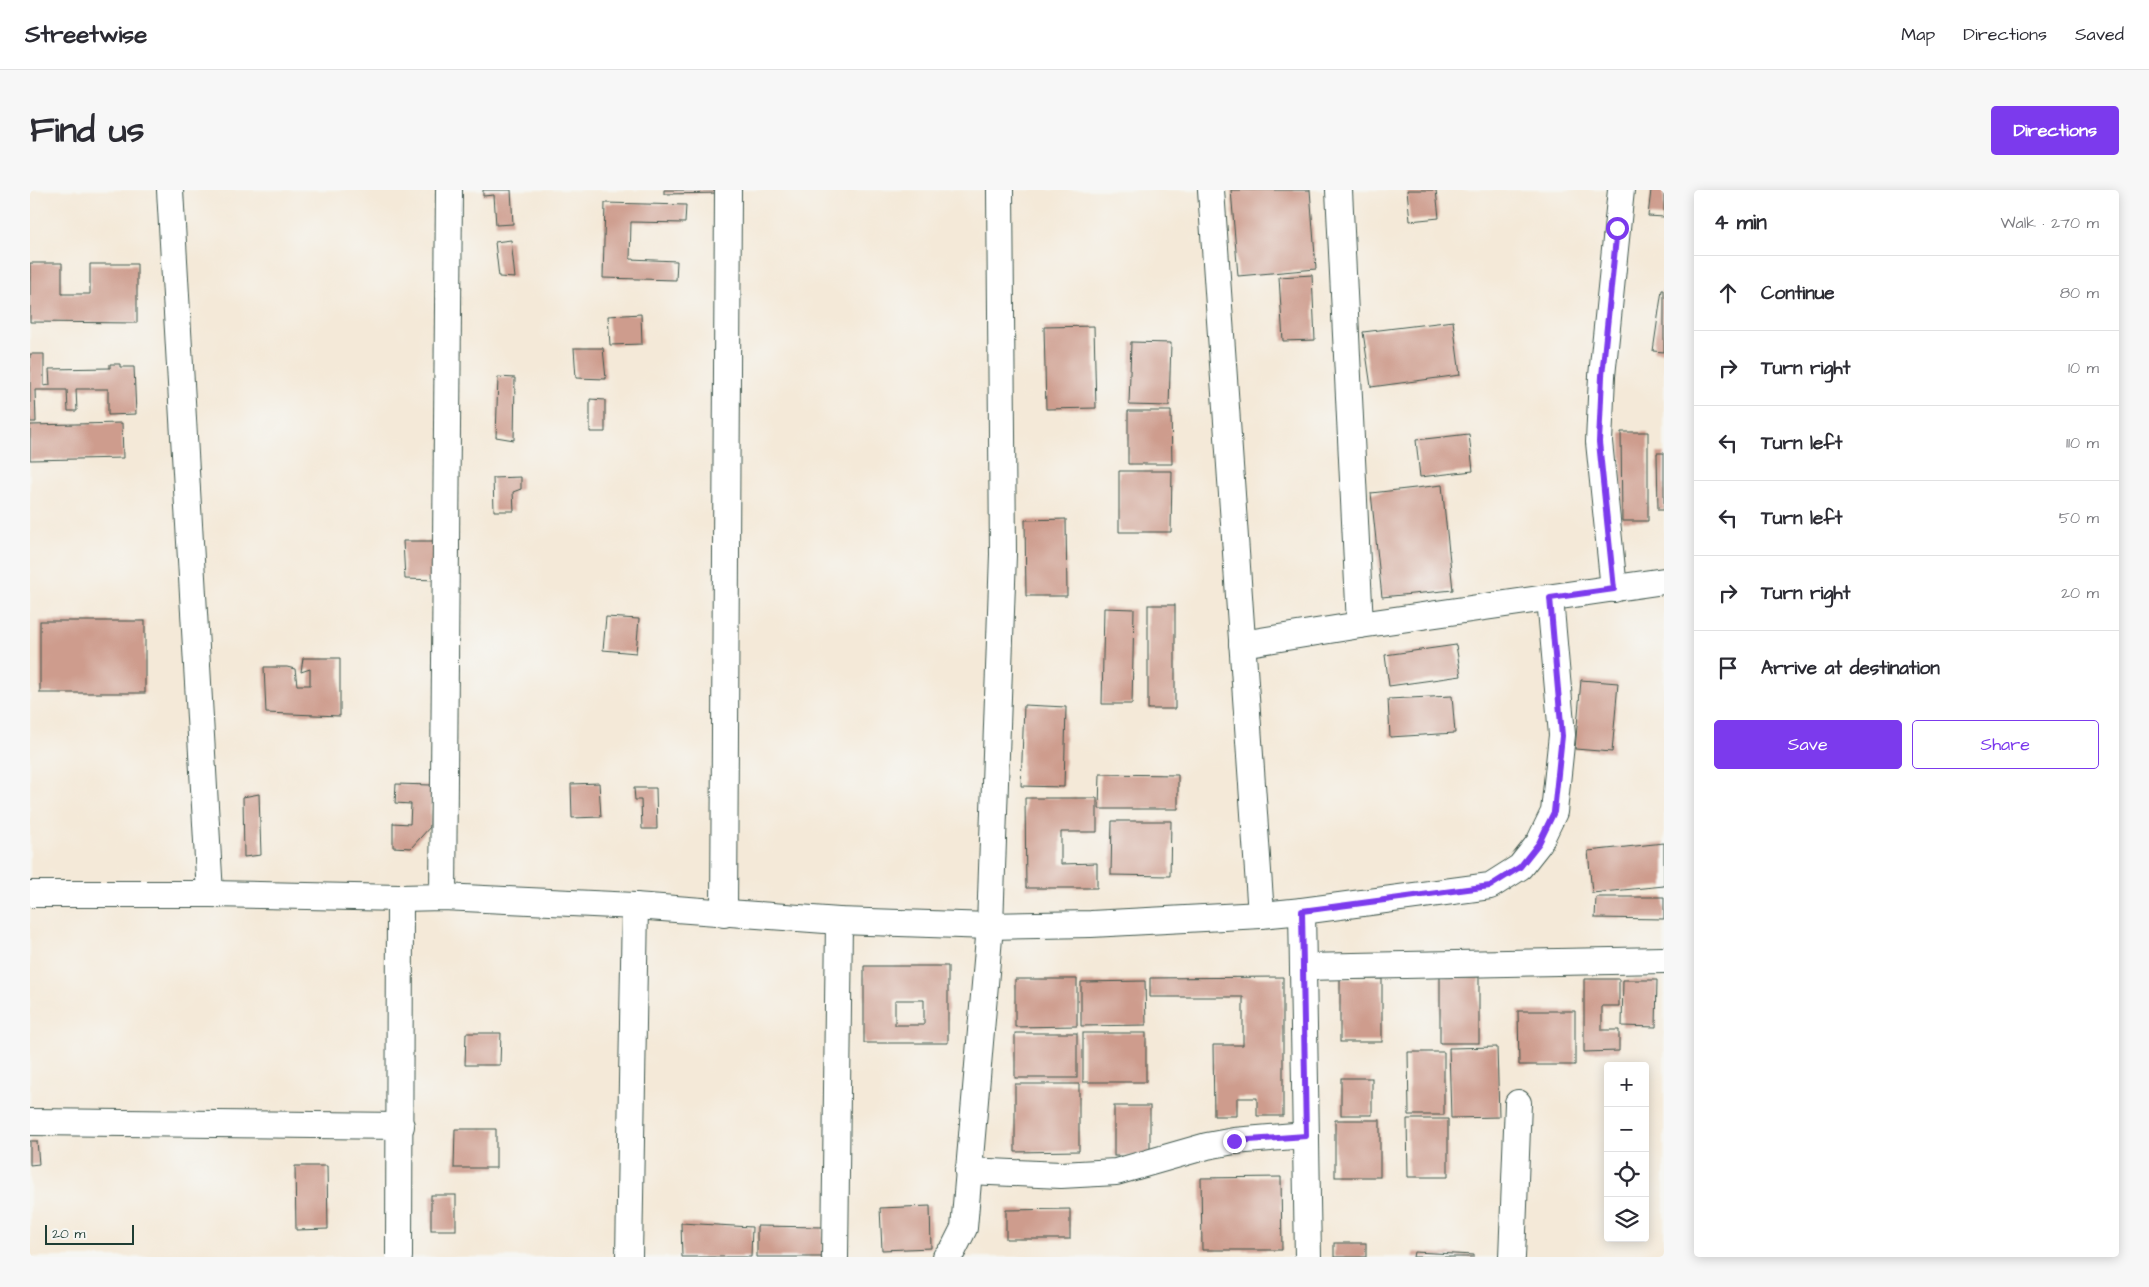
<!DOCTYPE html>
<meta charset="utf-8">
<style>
:root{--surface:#fff;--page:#f7f7f7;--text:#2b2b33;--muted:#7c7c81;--line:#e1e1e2;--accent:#7c3aed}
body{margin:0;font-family:"Architects Daughter",sans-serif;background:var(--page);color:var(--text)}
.controls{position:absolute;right:15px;bottom:15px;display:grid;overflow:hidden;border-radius:5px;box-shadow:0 2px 12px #0003}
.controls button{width:45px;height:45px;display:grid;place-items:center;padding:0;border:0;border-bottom:1px solid var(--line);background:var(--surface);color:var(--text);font:25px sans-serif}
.scale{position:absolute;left:15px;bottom:12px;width:89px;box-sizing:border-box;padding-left:5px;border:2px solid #1f3d34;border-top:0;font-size:14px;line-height:18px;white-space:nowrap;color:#1f3d34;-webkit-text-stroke:4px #f6f6f2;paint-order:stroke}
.stop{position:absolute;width:15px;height:15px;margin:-11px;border:4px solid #7c3aed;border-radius:50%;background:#fff}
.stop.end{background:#7c3aed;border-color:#fff;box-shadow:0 1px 5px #0008}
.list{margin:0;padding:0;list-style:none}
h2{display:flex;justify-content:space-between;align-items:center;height:65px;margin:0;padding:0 20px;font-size:21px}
h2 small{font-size:16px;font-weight:400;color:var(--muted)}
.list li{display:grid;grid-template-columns:32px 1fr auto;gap:15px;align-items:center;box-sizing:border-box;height:75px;padding:0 20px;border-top:1px solid var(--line)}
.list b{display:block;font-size:19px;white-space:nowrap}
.list em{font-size:16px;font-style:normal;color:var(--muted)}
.actions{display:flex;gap:10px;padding:15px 20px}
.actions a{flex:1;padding:11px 0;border:1px solid var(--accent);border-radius:5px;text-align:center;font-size:18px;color:var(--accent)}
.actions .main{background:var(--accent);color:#fff}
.icon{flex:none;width:28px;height:28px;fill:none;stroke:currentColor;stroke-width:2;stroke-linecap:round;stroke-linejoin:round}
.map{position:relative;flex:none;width:1634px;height:1067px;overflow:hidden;border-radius:5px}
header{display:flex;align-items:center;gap:30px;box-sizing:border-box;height:70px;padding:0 25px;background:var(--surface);border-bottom:1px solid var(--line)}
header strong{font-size:24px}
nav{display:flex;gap:28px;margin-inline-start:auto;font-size:18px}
.intro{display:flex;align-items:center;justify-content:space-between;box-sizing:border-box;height:120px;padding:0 30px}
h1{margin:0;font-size:35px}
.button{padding:12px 22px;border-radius:5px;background:var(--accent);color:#fff;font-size:18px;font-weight:700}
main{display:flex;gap:30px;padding:0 30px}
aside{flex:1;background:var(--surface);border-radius:5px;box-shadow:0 2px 12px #0003}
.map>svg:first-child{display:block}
.building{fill:#ce9c8d;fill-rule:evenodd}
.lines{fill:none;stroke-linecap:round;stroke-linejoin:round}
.street-casing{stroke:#3f574d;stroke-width:28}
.street{stroke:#fff;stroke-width:26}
.route{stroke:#7c3aed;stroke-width:6}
</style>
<header>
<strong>Streetwise</strong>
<nav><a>Map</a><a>Directions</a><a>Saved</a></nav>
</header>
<div class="intro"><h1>Find us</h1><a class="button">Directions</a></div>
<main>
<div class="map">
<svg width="1634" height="1067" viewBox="0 0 1634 1067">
<rect width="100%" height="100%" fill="#f6f6f2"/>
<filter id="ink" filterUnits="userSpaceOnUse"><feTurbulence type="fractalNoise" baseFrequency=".02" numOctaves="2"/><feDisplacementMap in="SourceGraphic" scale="10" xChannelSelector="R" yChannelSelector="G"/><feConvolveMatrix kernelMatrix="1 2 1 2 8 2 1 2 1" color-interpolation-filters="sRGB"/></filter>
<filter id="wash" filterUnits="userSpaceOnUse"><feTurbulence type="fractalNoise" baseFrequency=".0096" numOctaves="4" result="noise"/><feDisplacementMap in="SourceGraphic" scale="20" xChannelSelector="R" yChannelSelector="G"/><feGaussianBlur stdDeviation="1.12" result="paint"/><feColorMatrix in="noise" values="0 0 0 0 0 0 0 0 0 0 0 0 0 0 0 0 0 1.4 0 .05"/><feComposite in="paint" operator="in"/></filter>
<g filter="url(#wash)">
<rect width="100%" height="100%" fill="#f4e9d8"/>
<g id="blocks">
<g class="building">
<path d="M453,0H481L483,34L466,35L464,5L453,6Z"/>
<path d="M634,0H689V3L634,4Z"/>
<path d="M1201,0H1280L1286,79L1208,86Z"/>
<path d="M1377,0H1406L1409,28L1380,31Z"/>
<path d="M1621,0H1634V27L1618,26Z"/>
<path d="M575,13L656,15L655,33L601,32L600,69L647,71L646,90L573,88Z"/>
<path d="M481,50L485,88L469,87L465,52Z"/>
<path d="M0,73H32V104H60V74H107V133L0,132Z"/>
<path d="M1282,85L1285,150L1253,151L1249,87Z"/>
<path d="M1632,100H1634V162L1623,161Z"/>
<path d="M611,124L612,154L580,155L578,126Z"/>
<path d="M1423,131L1430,185L1341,197L1333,142Z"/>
<path d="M1064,136L1066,218L1016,219L1014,137Z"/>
<path d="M1101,152L1141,153L1139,216L1099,215Z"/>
<path d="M544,158H573L576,189L546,188Z"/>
<path d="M0,164H14V196L20,195L19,179L80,178V174H90V177H104L106,224L78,225V199H46L47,221H38L37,200H5L6,232H0Z"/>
<path d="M468,187L485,188L484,250L466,247Z"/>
<path d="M560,209L575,210V242H560Z"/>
<path d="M1098,221H1141L1142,274H1098Z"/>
<path d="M92,233L93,268L0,270V235Z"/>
<path d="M1591,242H1618V331H1592Z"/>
<path d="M1439,244L1443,281L1390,287L1386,250Z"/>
<path d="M1627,263H1634V320H1628Z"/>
<path d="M1089,281H1142L1141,342H1089Z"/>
<path d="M491,287V299L483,302L484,321H464L463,288Z"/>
<path d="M1412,295L1423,400L1352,407L1341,303Z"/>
<path d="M1036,329L1037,406H996L995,330Z"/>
<path d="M373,351H407V390L375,389Z"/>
<rect x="1118" y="415" width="27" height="104"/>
<path d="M1074,418L1104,419L1102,514H1072Z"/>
<path d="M576,427L609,429L606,463L573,460Z"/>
<rect x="10" y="431" width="105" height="72"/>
<path d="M1426,455L1431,486L1359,496L1355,465Z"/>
<path d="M273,468H310V526L236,523L234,477H257L265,479L267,495H280V479L271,482Z"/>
<path d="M1551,490L1588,493L1582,562L1545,559Z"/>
<path d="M1422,506L1425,543L1360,547L1358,509Z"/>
<path d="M994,515L1036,517L1034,597L991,596Z"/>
<path d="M1070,584L1148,585V619H1069Z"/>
<path d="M569,593L571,627L542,628L541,594Z"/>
<path d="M366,594L401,595L400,637L381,658L363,657V633L380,634L381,614L365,613Z"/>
<path d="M604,598H626L627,639H612L611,610H605Z"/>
<path d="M229,604L231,665L214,667L213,607Z"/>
<path d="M995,608H1067V642H1031V674L1067,673V698H996Z"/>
<path d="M1082,631H1141L1140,686L1081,685Z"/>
<path d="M1634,653V696L1562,703L1558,661Z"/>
<path d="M1566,707H1634V729L1565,728Z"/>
<path d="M834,776H918V853H834ZM865,810H894V835H865Z"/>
<path d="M1253,787V926H1227V908H1207V926H1184L1183,855H1213V807H1120V788Z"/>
<rect x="1410" y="787" width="39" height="66"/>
<path d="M985,789H1047V836L985,837Z"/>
<rect x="1310" y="789" width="42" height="63"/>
<path d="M1554,789H1589V816H1572V840H1589V861L1554,862Z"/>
<path d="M1593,790H1627L1626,837L1592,836Z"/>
<path d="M1115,791L1116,835L1051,836V792Z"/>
<path d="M1488,821H1545V875H1489Z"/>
<path d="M436,843H471L470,875H435Z"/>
<rect x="985" y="843" width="62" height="45"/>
<rect x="1053" y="843" width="63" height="49"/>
<path d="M1467,857L1469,927L1421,928L1419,858Z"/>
<path d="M1378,862H1414V925H1379Z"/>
<rect x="1311" y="888" width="31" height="37"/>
<path d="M985,894H1049V961L985,962Z"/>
<rect x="1084" y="916" width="36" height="50"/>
<path d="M1377,929H1418V987H1378Z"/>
<rect x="1305" y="930" width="45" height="57"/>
<path d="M425,939H466V978H424Z"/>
<path d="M0,951H7L9,974L0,975Z"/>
<path d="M265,976H297L298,1039L266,1040Z"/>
<path d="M1251,987L1252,1060H1172L1171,988Z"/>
<rect x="401" y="1005" width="25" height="35"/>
<path d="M900,1016L901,1058L852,1060L850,1018Z"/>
<path d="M1040,1019V1049H976V1020Z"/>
<path d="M651,1033L722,1037L721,1067H652Z"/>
<path d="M727,1036L793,1037V1067H727Z"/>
<rect x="1304" y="1053" width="32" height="14"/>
<path d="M1384,1062L1444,1065V1067H1383Z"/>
</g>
</g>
</g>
<g filter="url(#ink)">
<use href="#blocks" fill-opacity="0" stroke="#3f574d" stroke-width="1"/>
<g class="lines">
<g class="street-casing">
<g id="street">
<path d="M140,0L180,704"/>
<path d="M1181,0L1231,725"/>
<path d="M1309,0L1330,435"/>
<path d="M1584,399L1569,252L1572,186L1591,0"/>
<path d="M1212,454L1330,435L1634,391"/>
<path d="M0,704H180L370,708L413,707L605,716L809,731L960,736L1061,734L1231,725L1272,721L1460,696L1490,677L1509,653L1524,622L1532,545L1520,408"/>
<path d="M413,707L419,0"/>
<path d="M1272,721L1278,1067"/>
<path d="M694,724L698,0"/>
<path d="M1273,777L1634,770"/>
<path d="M0,932L371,936"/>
<path d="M938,981L1031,985L1086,982L1177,956L1204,951L1276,945"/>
<path d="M369,1067L370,708"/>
<path d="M599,1067L605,716"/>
<path d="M805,1067L809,731"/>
<path d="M916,1067L923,1060L934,1038L960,736L973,364L970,0"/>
<path d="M1482,1067L1488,913"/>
</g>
</g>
<use href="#street" class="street"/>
</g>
</g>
<g class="lines" filter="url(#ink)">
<path class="route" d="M1204,951L1276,946L1272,721L1460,696L1490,677L1509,653L1524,622L1532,546L1520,408L1584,399L1569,252L1572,186L1587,38"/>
</g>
</svg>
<div class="controls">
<button>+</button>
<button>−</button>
<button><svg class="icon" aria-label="locate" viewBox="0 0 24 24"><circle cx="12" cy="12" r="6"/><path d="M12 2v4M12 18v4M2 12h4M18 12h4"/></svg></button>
<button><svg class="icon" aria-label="layers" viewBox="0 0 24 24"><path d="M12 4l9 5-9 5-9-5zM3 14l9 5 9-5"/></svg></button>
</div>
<div class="scale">20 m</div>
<div class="stop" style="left:1587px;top:38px"></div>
<div class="stop end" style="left:1204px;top:951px"></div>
</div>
<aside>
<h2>4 min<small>Walk · 270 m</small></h2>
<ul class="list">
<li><svg class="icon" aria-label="ahead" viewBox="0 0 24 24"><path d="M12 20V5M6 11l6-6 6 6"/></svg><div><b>Continue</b></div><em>80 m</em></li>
<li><svg class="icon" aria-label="right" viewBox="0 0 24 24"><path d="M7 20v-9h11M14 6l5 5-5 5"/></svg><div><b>Turn right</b></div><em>10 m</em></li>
<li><svg class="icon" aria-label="left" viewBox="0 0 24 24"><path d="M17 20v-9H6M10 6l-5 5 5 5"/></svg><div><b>Turn left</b></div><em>110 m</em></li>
<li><svg class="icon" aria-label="left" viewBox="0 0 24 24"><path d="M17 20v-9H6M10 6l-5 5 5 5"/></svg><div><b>Turn left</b></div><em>50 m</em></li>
<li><svg class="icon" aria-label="right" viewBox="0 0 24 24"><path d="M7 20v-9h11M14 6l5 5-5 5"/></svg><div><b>Turn right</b></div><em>20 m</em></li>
<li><svg class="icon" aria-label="arrive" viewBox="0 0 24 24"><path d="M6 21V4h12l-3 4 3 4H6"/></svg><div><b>Arrive at destination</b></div></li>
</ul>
<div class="actions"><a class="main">Save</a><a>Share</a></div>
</aside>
</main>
